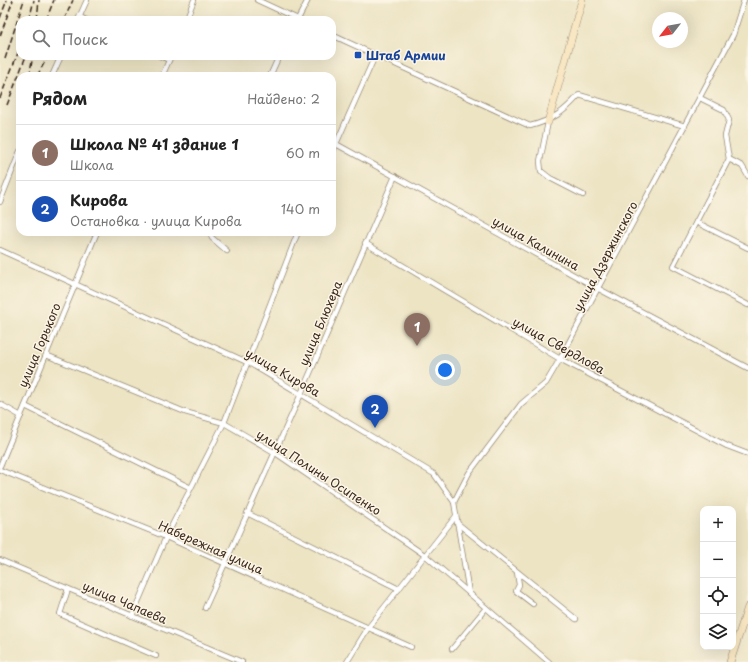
<!DOCTYPE html>
<html lang="ru">
<meta charset="utf-8">
<style>
:root{--surface:#fff;--page:#f6f6f6;--text:#222;--muted:#767676;--line:#e0e0e0;--accent:#111827}
body{margin:0;font-family:"Playpen Sans",sans-serif;background:var(--page);color:var(--text)}
.controls{position:absolute;right:12px;bottom:12px;display:grid;overflow:hidden;border-radius:8px;box-shadow:0 4px 16px #0002}
.controls button{width:36px;height:36px;display:grid;place-items:center;padding:0;border:0;border-bottom:1px solid var(--line);background:var(--surface);color:var(--text);font:20px sans-serif}
.compass{position:absolute;left:652px;top:12px;width:36px;height:36px;border-radius:50%;background:var(--surface);box-shadow:0 4px 16px #0002;rotate:239deg}
.you{position:absolute;left:445px;top:370px;width:14px;height:14px;margin:-10px;border:3px solid #fff;border-radius:50%;background:#1a73e8;box-shadow:0 0 0 6px #1a73e833}
.badge{display:grid;place-items:center;width:26px;height:26px;border-radius:50%;background:var(--accent);color:#fff;font-size:13px;font-weight:700}
.pin{position:absolute;translate:-50% -33px;filter:drop-shadow(0 1px 2px #0008)}
.pin::after{content:'';position:absolute;top:21px;width:14px;height:12px;background:inherit;clip-path:polygon(0 0,100% 0,50% 100%)}
.list{margin:0;padding:0;list-style:none}
h2{display:flex;justify-content:space-between;align-items:center;height:52px;margin:0;padding:0 16px;font-size:17px}
h2 small{font-size:13px;font-weight:400;color:var(--muted)}
.list li{display:grid;grid-template-columns:26px 1fr auto;gap:12px;align-items:center;box-sizing:border-box;height:56px;padding:0 16px;border-top:1px solid var(--line)}
.list b{display:block;font-size:15px;white-space:nowrap}
.list p{margin:0;font-size:13px;white-space:nowrap;color:var(--muted)}
.list em{font-size:13px;font-style:normal;color:var(--muted)}
.icon{flex:none;width:22px;height:22px;fill:none;stroke:currentColor;stroke-width:2;stroke-linecap:round;stroke-linejoin:round}
.map{position:relative;flex:none;width:748px;height:662px;overflow:hidden}
.search{position:absolute;background:var(--surface);box-shadow:0 4px 16px #0002;left:16px;top:16px;width:320px;height:44px;display:flex;align-items:center;gap:10px;box-sizing:border-box;padding:0 14px;border-radius:12px;color:var(--muted);font-size:15px}
.panel{position:absolute;background:var(--surface);box-shadow:0 4px 16px #0002;left:16px;top:72px;width:320px;height:164px;border-radius:12px}
.map>svg:first-child{display:block}
.lines{fill:none;stroke-linecap:round;stroke-linejoin:round}
.street-casing{stroke:#948771;stroke-width:6}
.secondary-casing{stroke:#948771;stroke-width:8}
.street{stroke:#fff;stroke-width:4.5}
.secondary{stroke:#f9e7c3;stroke-width:7}
.rail{stroke:#3b2a1e;stroke-width:1.5;stroke-dasharray:6 3;stroke-linecap:butt}
.transit-dot{fill:#1a4fb4;stroke:#fcf5e5;stroke-width:1.5}
.labels{text-anchor:middle;dominant-baseline:central;stroke-width:3;stroke-linejoin:round;paint-order:stroke}
.transit-label{font-size:12px;font-weight:bold;fill:#164399;stroke:#fcf5e5;text-anchor:start}
.street-label{font-size:12px;fill:#3b2a1e;stroke:#fcf5e5}
</style>
<div class="map">
<svg width="748" height="662" viewBox="0 0 748 662">
<rect width="100%" height="100%" fill="#fcf5e5"/>
<filter id="ink" filterUnits="userSpaceOnUse"><feTurbulence type="fractalNoise" baseFrequency=".025" numOctaves="2"/><feDisplacementMap in="SourceGraphic" scale="8" xChannelSelector="R" yChannelSelector="G"/><feConvolveMatrix kernelMatrix="1 2 1 2 8 2 1 2 1" color-interpolation-filters="sRGB"/></filter>
<filter id="wash" filterUnits="userSpaceOnUse"><feTurbulence type="fractalNoise" baseFrequency=".012" numOctaves="4" result="noise"/><feDisplacementMap in="SourceGraphic" scale="16" xChannelSelector="R" yChannelSelector="G"/><feGaussianBlur stdDeviation="0.9" result="paint"/><feColorMatrix in="noise" values="0 0 0 0 0 0 0 0 0 0 0 0 0 0 0 0 0 1.4 0 .05"/><feComposite in="paint" operator="in"/></filter>
<g filter="url(#wash)">
<rect width="100%" height="100%" fill="#ede4c4"/>
</g>
<g filter="url(#ink)">
<g class="lines">
<g class="street-casing">
<g id="street">
<path d="M257,0L300,20"/>
<path d="M80,17L86,20"/>
<path d="M298,19L308,0"/>
<path d="M78,20L87,0"/>
<path d="M186,20L194,0"/>
<path d="M332,35L530,126C553,120 564,112 579,95L685,126"/>
<path d="M160,56L169,60"/>
<path d="M52,76L61,56"/>
<path d="M162,76L171,56"/>
<path d="M270,76L279,56"/>
<path d="M700,98L724,110L729,120L725,136L729,159L742,166L748,176"/>
<path d="M548,122L540,161L541,171L550,178L583,195"/>
<path d="M336,144L599,289L748,368"/>
<path d="M332,153L375,56"/>
<path d="M729,159L673,266L748,305"/>
<path d="M0,202L20,151"/>
<path d="M696,222L748,248"/>
<path d="M209,232L212,238L227,251"/>
<path d="M365,243L560,359L727,446L748,454"/>
<path d="M0,250L249,363L434,474L454,502L469,593"/>
<path d="M46,355L185,412L224,423L274,452L426,556L549,662"/>
<path d="M0,404L21,416"/>
<path d="M25,406L191,488"/>
<path d="M0,466L97,232"/>
<path d="M0,470L166,537L411,647"/>
<path d="M454,502L469,473L521,404L546,383L560,359L733,35L744,0"/>
<path d="M247,513L399,589"/>
<path d="M457,523L576,619"/>
<path d="M0,560L242,662"/>
<path d="M517,572L519,585L516,591L533,604"/>
<path d="M68,589L60,614L156,656"/>
<path d="M205,608L301,394L395,176"/>
<path d="M132,616L166,537L224,423L298,232"/>
<path d="M452,649L486,608"/>
<path d="M347,662L368,628L456,516"/>
</g>
</g>
<g class="secondary-casing">
<g id="secondary">
<path d="M548,122L582,0"/>
<path d="M730,662L748,607"/>
</g>
</g>
<use href="#street" class="street"/>
<use href="#secondary" class="secondary"/>
<g class="rail">
<path d="M0,18L7,0"/>
<path d="M29,20L34,0"/>
<path d="M37,20L39,0"/>
<path d="M46,20L54,0"/>
<path d="M64,20L73,0"/>
<path d="M0,36L13,0"/>
<path d="M5,59L24,0"/>
<path d="M29,76L33,56"/>
<path d="M37,76L48,56"/>
<path d="M0,98L20,48"/>
<path d="M20,104V103"/>
<path d="M7,105L26,56"/>
</g>
</g>
</g>
<rect class="transit-dot" x="354" y="51" width="8" height="8" rx="2"/>
<g class="labels">
<g class="transit-label">
<text x="366" y="55">Штаб Армии</text>
</g>
<g class="street-label">
<text transform="translate(536 243) rotate(29)">улица Калинина</text>
<text transform="translate(605 256) rotate(-62)">улица Дзержинского</text>
<text transform="translate(320 323) rotate(-67)">улица Блюхера</text>
<text transform="translate(39 345) rotate(-67)">улица Горького</text>
<text transform="translate(559 345) rotate(29)">улица Свердлова</text>
<text transform="translate(283 372) rotate(30)">улица Кирова</text>
<text transform="translate(319 472) rotate(33)">улица Полины Осипенко</text>
<text transform="translate(211 547) rotate(24)">Набережная улица</text>
<text transform="translate(125 602) rotate(23)">улица Чапаева</text>
</g>
</g>
</svg>
<div class="controls">
<button>+</button>
<button>−</button>
<button><svg class="icon" aria-label="locate" viewBox="0 0 24 24"><circle cx="12" cy="12" r="6"/><path d="M12 2v4M12 18v4M2 12h4M18 12h4"/></svg></button>
<button><svg class="icon" aria-label="layers" viewBox="0 0 24 24"><path d="M12 4l9 5-9 5-9-5zM3 14l9 5 9-5"/></svg></button>
</div>
<svg class="compass" viewBox="-18 -18 36 36"><path d="M0-13l5 13h-10z" fill="#e53935"/><path d="M0 13l5-13h-10z" fill="#767676"/></svg>
<div class="you"></div>
<div class="pin badge" style="left:417px;top:346px;background:#8d6e63">1</div>
<div class="pin badge" style="left:375px;top:428px;background:#1a4fb4">2</div>
<div class="search"><svg class="icon" aria-label="search" viewBox="0 0 24 24"><circle cx="10" cy="10" r="6"/><path d="M15 15l6 6"/></svg>Поиск</div>
<section class="panel">
<h2>Рядом<small>Найдено: 2</small></h2>
<ul class="list">
<li><span class="badge" style="background:#8d6e63">1</span><div><b>Школа № 41 здание 1</b><p>Школа</p></div><em>60 m</em></li>
<li><span class="badge" style="background:#1a4fb4">2</span><div><b>Кирова</b><p>Остановка · улица Кирова</p></div><em>140 m</em></li>
</ul>
</section>
</div>
